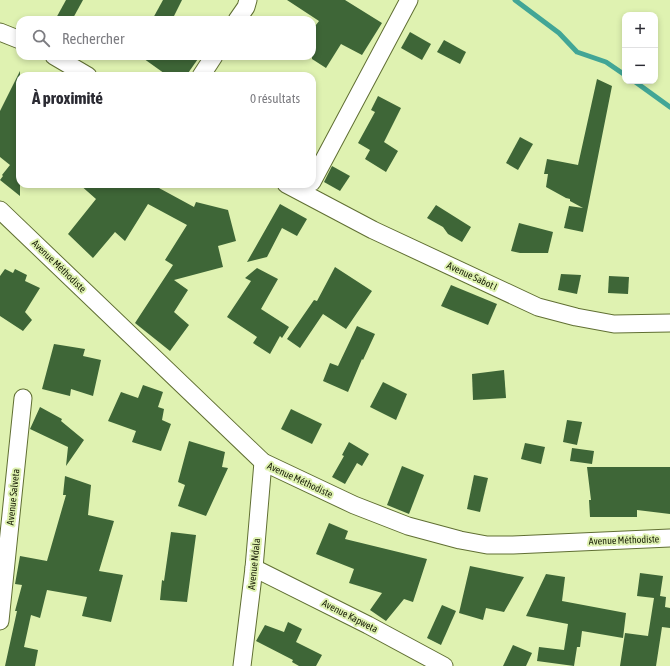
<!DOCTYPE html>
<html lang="fr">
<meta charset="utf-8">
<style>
:root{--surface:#fff;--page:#f7f7f7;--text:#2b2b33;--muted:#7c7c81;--line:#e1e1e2}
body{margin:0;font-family:"Asap Condensed",sans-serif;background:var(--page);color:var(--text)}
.controls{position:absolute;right:12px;top:12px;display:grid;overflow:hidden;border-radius:8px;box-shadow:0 2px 6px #0003}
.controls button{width:36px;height:36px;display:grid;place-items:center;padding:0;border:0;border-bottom:1px solid var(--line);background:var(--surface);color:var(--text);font:20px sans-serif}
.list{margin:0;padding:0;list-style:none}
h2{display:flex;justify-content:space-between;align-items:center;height:52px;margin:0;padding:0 16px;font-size:17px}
h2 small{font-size:13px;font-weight:400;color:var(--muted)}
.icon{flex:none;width:22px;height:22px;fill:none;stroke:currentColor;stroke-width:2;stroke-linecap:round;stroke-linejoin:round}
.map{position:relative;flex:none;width:670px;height:666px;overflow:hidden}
.search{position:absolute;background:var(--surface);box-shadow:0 2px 6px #0003;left:16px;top:16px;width:300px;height:44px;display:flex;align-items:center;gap:10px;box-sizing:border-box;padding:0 14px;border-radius:12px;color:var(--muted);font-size:15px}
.panel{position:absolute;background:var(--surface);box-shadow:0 2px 6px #0003;left:16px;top:72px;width:300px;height:116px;border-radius:12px}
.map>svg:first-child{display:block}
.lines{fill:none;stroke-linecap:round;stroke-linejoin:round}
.stream{stroke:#42a696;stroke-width:5}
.building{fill:#3e6637}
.minor-casing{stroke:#606f33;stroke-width:19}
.minor{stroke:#fff;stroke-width:17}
.labels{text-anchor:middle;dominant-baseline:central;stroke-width:4;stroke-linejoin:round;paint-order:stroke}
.street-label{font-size:10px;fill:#20260d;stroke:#dff2b1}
</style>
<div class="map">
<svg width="670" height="666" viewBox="0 0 670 666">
<rect width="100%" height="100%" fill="#dff2b1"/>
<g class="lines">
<g class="stream">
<path d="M515,0L559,33L577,52L606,62L625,75"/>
<path d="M634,81L670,107"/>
</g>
</g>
<g class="building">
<path d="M66,0H83L72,20H55Z"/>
<path d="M163,0H182L172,20H152Z"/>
<path d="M287,0H345L382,23L362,55L341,44L326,68L312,59V30L319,21Z"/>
<path d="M410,32L431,44L422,60L401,48Z"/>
<path d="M444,40L466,52L460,64L437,52Z"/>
<path d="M140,56H200L186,76H168Z"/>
<path d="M20,71V196L0,180L3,176L2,175L10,165L0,157V111Z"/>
<path d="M597,79L612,86L583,232L564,228L569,206L583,208L570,201V199L566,198L546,187L548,174H544L547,159L578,165Z"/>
<path d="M378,96L401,108L384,142L398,151L386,172L365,159L370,150L358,143L375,112L371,110Z"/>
<path d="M520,137L533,144L518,170L506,163Z"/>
<path d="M332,166L350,176L340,191L324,182Z"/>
<path d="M79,184H161L159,188L194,207L196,202L228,210L236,241L218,246L223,267L174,280L188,290L174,312L189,325L170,351L135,323L173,265L165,260L187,225L148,204L125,241L115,232L93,258L68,234L96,199Z"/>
<path d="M280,204L307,219L297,236L282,228L267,257L247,262Z"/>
<path d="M436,205L471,227L462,242L448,234L443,227L427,218Z"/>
<path d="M519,223L553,232L548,253H520L511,251Z"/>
<path d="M335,267L372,291L346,329L323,314L300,348L287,339L314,300L317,301Z"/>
<path d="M257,268L278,279L261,309L289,327L282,338L280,336L270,354L253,343L257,337L227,317L251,281L245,278Z"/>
<path d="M5,269L13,273L15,269L27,275L25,281L40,288L25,312L32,320L23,331L0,316V276Z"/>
<path d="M561,274L581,275L577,294L558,290Z"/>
<path d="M609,276L629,277L628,294L608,293Z"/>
<path d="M451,285L497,304L488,325L441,306Z"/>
<path d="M357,326L375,334L363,360L362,359L348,392L323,381L330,363L338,366Z"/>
<path d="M54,344L85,349L83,356L101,360L93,396L71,389L70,396L42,389Z"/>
<path d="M504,370L506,398L473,400L472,374Z"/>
<path d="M383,382L407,394L396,420L370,407Z"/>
<path d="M143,385L163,392L158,407L164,409L162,420L171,424L161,451L132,442L136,431L108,421L121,392L138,398Z"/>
<path d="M40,407L62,419L61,421L84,440L66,466L68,447L30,429Z"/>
<path d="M291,409L322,424L312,444L281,429Z"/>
<path d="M567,420L582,422L577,445L563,442Z"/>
<path d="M189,441L225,452L222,467L228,468L206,516L178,506L185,485L178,482Z"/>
<path d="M349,442L369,454L362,466L357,463L345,484L332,477L344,456L342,455Z"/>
<path d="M525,443L545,447L541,464L521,459Z"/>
<path d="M572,448L594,451L592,464L570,461Z"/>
<path d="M402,466L424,475L409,514L387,505Z"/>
<path d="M587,467H670V514L637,510V517H590L589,500H591Z"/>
<path d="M474,475L488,478L480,512L467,509Z"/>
<path d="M65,476L91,485L88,515L114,521L99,571L123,575L111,622L82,616L87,597L47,590L40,618L31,615L24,647L38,650L35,666H5L17,611H15L22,585L15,584L20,556L47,561L66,495H63Z"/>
<path d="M329,523L348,531L345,539L427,559L413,602L404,599L386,621L370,610L382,593L349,583L354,569L316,554Z"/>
<path d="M171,532L196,535L187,602L160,600L162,580L164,581Z"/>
<path d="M470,566L524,577L504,612L486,608L483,620L459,613Z"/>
<path d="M640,573L663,576L660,596L666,597L665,607L670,608V628L662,627L656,666H620L625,633L648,636L654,598L637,596Z"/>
<path d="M546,574L565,577L562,601L626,613L623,638L582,631L580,647H577L574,666L537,661L539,647L564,650L568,624L526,616Z"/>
<path d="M442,605L456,611L441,645L427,638Z"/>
<path d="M288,622L302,629L296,642L322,655L316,666H299L292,662L293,660L256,641L265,625L284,632Z"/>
<path d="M513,645L532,653L526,666H503Z"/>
</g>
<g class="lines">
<g class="minor-casing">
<g id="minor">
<path d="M237,20L246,7L248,0"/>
<path d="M0,32L20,40"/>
<path d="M54,56L88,76"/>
<path d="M201,76L214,56"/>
<path d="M312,182L409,0"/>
<path d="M286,184L373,230L538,307L576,317L614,324L670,323"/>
<path d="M0,210L263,462L354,505L408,526L460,540L487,545H513L670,538"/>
<path d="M254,568L368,625L444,666"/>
<path d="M0,621L23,398"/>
<path d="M242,666L254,568L263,462"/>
</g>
</g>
<use href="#minor" class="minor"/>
</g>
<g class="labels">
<g class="street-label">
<text transform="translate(59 266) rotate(44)">Avenue Méthodiste</text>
<text transform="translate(472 276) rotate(25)">Avenue Sabot I</text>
<text transform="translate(300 480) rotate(25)">Avenue Méthodiste</text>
<text transform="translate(13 497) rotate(-84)">Avenue Salveta</text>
<text transform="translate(624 540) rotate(-2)">Avenue Méthodiste</text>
<text transform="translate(254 564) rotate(-84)">Avenue Ndala</text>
<text transform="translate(350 616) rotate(27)">Avenue Kapweta</text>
</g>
</g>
</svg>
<div class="controls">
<button>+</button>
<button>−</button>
</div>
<div class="search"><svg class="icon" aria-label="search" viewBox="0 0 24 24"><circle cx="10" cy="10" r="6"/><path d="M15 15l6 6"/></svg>Rechercher</div>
<section class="panel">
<h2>À proximité<small>0 résultats</small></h2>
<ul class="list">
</ul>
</section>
</div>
